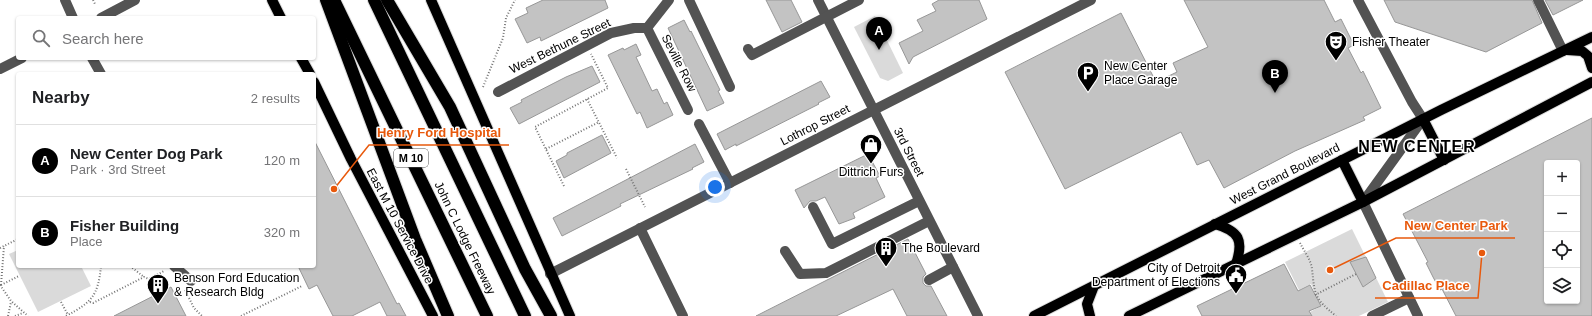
<!DOCTYPE html>
<meta charset="utf-8">
<style>
:root{--surface:#fff;--page:#f2f2f2;--text:#202124;--muted:#757577;--line:#e0e0e0;--accent:#000}
body{margin:0;font-family:Arial,sans-serif;background:var(--page);color:var(--text)}
.controls{position:absolute;right:12px;bottom:12px;display:grid;overflow:hidden;border-radius:4px;box-shadow:0 1px 3px #0004}
.controls button{width:36px;height:36px;display:grid;place-items:center;padding:0;border:0;border-bottom:1px solid var(--line);background:var(--surface);color:var(--text);font:20px sans-serif}
.you{position:absolute;left:715px;top:187px;width:14px;height:14px;margin:-10px;border:3px solid #fff;border-radius:50%;background:#1a73e8;box-shadow:0 0 0 6px #1a73e833}
.badge{display:grid;place-items:center;width:26px;height:26px;border-radius:50%;background:var(--accent);color:#fff;font-size:13px;font-weight:700}
.pin{position:absolute;translate:-50% -33px;filter:drop-shadow(0 1px 2px #0008)}
.pin::after{content:'';position:absolute;top:21px;width:14px;height:12px;background:inherit;clip-path:polygon(0 0,100% 0,50% 100%)}
.list{margin:0;padding:0;list-style:none}
h2{display:flex;justify-content:space-between;align-items:center;height:52px;margin:0;padding:0 16px;font-size:17px}
h2 small{font-size:13px;font-weight:400;color:var(--muted)}
.list li{display:grid;grid-template-columns:26px 1fr auto;gap:12px;align-items:center;box-sizing:border-box;height:72px;padding:0 16px;border-top:1px solid var(--line)}
.list b{display:block;font-size:15px;white-space:nowrap}
.list p{margin:0;font-size:13px;white-space:nowrap;color:var(--muted)}
.list em{font-size:13px;font-style:normal;color:var(--muted)}
.icon{flex:none;width:22px;height:22px;fill:none;stroke:currentColor;stroke-width:2;stroke-linecap:round;stroke-linejoin:round}
.map{position:relative;flex:none;width:1592px;height:316px;overflow:hidden}
.search{position:absolute;background:var(--surface);box-shadow:0 1px 3px #0004;left:16px;top:16px;width:300px;height:44px;display:flex;align-items:center;gap:10px;box-sizing:border-box;padding:0 14px;border-radius:4px;color:var(--muted);font-size:15px}
.panel{position:absolute;background:var(--surface);box-shadow:0 1px 3px #0004;left:16px;top:72px;width:300px;height:196px;border-radius:4px}
.map>svg:first-child{display:block}
.green{fill:#dadada}
.building{fill:#c3c3c3;stroke:#979797;fill-rule:evenodd}
.lines{fill:none;stroke-linecap:round;stroke-linejoin:round}
.major-casing{stroke:#dbdbdb;stroke-width:12}
.highway-casing{stroke:#dbdbdb;stroke-width:14}
.path{stroke:#757575;stroke-width:2;stroke-dasharray:1 2;stroke-linecap:butt}
.minor{stroke:#535353;stroke-width:10}
.major{stroke:#000;stroke-width:10}
.highway{stroke:#000;stroke-width:12}
.labels{text-anchor:middle;dominant-baseline:central;stroke-width:3;stroke-linejoin:round;paint-order:stroke}
.shield{fill:#fff;stroke:#4c4c4c;stroke-width:1}
.shield-label{font-size:11px;font-weight:bold;fill:#000}
.poi-label{font-size:12px;fill:#000;stroke:#fff;text-anchor:start}
.street-label{font-size:12px;fill:#000;stroke:#fff}
.district-label{font-size:16px;font-weight:bold;letter-spacing:1px;fill:#000;stroke:#fff}
.leader{fill:none;stroke:#e8590c;stroke-width:1.5}
.callout-dot{fill:#e8590c;stroke:#fff;stroke-width:1.5}
.callout-label{font-size:13px;text-anchor:middle;font-weight:bold;fill:#e8590c;stroke:#fff;stroke-width:3;stroke-linejoin:round;paint-order:stroke}
</style>
<div class="map">
<svg width="1592" height="316" viewBox="0 0 1592 316">
<rect width="100%" height="100%" fill="#fff"/>
<g class="green">
<path d="M875,16L903,73L888,81L880,78L854,27Z"/>
<path d="M1352,229L1388,302L1359,316H1312L1310,312L1321,306L1311,284L1299,290L1285,262Z"/>
<path d="M18,250V266H81L91,286L38,312L9,254Z"/>
</g>
<g class="building">
<path d="M543,0H605L608,8L541,41L540,37L527,43L515,19L528,13L526,8Z"/>
<path d="M766,0H791L802,22L782,32Z"/>
<path d="M939,0H979L987,19L913,57L909,64L899,43L923,31L917,20L936,11L932,4Z"/>
<path d="M1184,0H1324L1335,22L1341,19L1354,45L1348,48L1361,73L1363,71L1381,108L1363,117L1365,120L1295,151L1224,188L1209,160L1197,165L1181,132L1065,189L1005,72L1121,13L1156,82L1177,72L1173,63L1208,47Z"/>
<path d="M1384,0H1532L1542,23L1486,52L1395,22Z"/>
<path d="M1545,0H1583L1553,15Z"/>
<path d="M684,20L690,32L691,31L720,90L718,91L724,103L707,111L668,28Z"/>
<path d="M636,44L641,55L636,57L652,91L657,89L664,104L667,102L673,115L647,128L640,112L637,114L608,55L623,48L624,50Z"/>
<path d="M592,66L600,82L519,124L510,108L522,102L521,100L566,77Z"/>
<path d="M821,81L830,97L818,103L819,104L736,146V144L725,150L717,134Z"/>
<path d="M1592,118V316H1456L1442,289L1440,290L1433,277L1426,263L1428,262L1403,214ZM1547,163H1577V301H1547Z"/>
<path d="M602,135L611,153L564,178L556,161L567,155V153Z"/>
<path d="M314,140L397,304L399,303L406,316H387L380,302L352,316H333L317,285L309,289L298,266H314Z"/>
<path d="M695,144L704,162L692,168L693,169L620,204L621,206L562,236L553,218Z"/>
<path d="M868,154L880,176L876,178L885,197L853,213L855,218L839,224L825,197L816,201H810L804,208L795,190Z"/>
<path d="M908,239L926,274L923,277V283L926,286H931L947,316H907L893,289L836,316H756Z"/>
<path d="M1366,257L1376,278L1363,287L1350,262Z"/>
<path d="M1284,264L1298,291L1310,285L1321,306L1309,311L1312,316H1202L1197,306Z"/>
<path d="M171,287L186,316H114Z"/>
</g>
<g class="lines">
<g class="major-casing">
<g id="major">
<path d="M272,0L281,18"/>
<path d="M431,0L570,316"/>
<path d="M1567,50L1582,51L1588,56L1592,68"/>
<path d="M301,58L310,74"/>
<path d="M314,82L351,159L433,316"/>
<path d="M1423,119L1444,160"/>
<path d="M1342,160L1363,202"/>
<path d="M1215,224C1239,231 1244,240 1236,264"/>
<path d="M1034,316L1441,110L1592,37"/>
<path d="M1090,316L1087,304L1094,286"/>
<path d="M1129,316L1363,202L1592,82"/>
</g>
</g>
<g class="highway-casing">
<g id="highway">
<path d="M326,0L415,239L448,316"/>
<path d="M334,0L487,316"/>
<path d="M374,0L525,316"/>
<path d="M387,0L450,107L525,269L551,316"/>
</g>
</g>
<g class="path">
<path d="M93,0L95,4"/>
<path d="M483,87L503,38L506,18L515,0"/>
<path d="M587,99L617,158"/>
<path d="M546,149L599,122"/>
<path d="M626,169L645,207"/>
<path d="M564,186L535,127L608,88L591,54"/>
<path d="M1300,243C1304,251 1311,260 1312,269C1315,296 1314,298 1336,316"/>
<path d="M0,248L18,239"/>
<path d="M130,266L144,277"/>
<path d="M151,278L159,293"/>
<path d="M0,285L11,301L28,316"/>
<path d="M1,285L4,246"/>
<path d="M1,285L19,276"/>
<path d="M185,290L194,308L202,316"/>
<path d="M1315,295L1356,274"/>
<path d="M61,302L68,315"/>
<path d="M90,302L93,303L144,277L149,279L164,271"/>
<path d="M8,316L11,302"/>
<path d="M15,316L23,313"/>
<path d="M66,316C92,302 98,296 101,266"/>
<path d="M241,316L302,286"/>
</g>
<g class="minor">
<path d="M65,0L73,18"/>
<path d="M689,0L730,87"/>
<path d="M818,0L978,316"/>
<path d="M1358,0L1412,102L1423,119L1363,202L1418,316"/>
<path d="M1538,0L1563,51"/>
<path d="M101,18L135,0"/>
<path d="M647,28L688,110"/>
<path d="M647,28L669,0"/>
<path d="M748,49L752,55L859,0"/>
<path d="M92,58L101,74"/>
<path d="M0,69L22,58"/>
<path d="M498,92L611,33L634,28H647"/>
<path d="M699,124L730,183"/>
<path d="M813,207L832,244L919,201"/>
<path d="M640,228L683,316"/>
<path d="M785,251L800,274L826,273L929,221"/>
<path d="M174,266L191,281"/>
<path d="M550,274L1091,0"/>
<path d="M929,280L953,267"/>
<path d="M1372,316L1409,298"/>
</g>
<use href="#major" class="major"/>
<use href="#highway" class="highway"/>
</g>
<defs>
<g id="theatre-pin" transform="scale(1.15)"><path d="M0 17L-7.5 6A9.5 9.5 0 1 1 7.5 6Z" fill="#000" stroke="#fff"/><path d="M-5-5.5Q0-4 5-5.5V0Q5 5 0 6Q-5 5-5 0ZM-3.3-2.5H-1v1.5H-3.3ZM1-2.5H3.3v1.5H1ZM-2.8 1Q0 5.5 2.8 1Z" fill="#fff"/></g>
<g id="parking-pin" transform="scale(1.15)"><path d="M0 17L-7.5 6A9.5 9.5 0 1 1 7.5 6Z" fill="#000" stroke="#fff"/><path d="M-3.5-5.5H1a3.5 3.5 0 0 1 0 7H-1V5.5H-3.5ZM-1-3.4V-.6H.8a1.4 1.4 0 0 0 0-2.8Z" fill="#fff"/></g>
<g id="shop-pin" transform="scale(1.15)"><path d="M0 17L-7.5 6A9.5 9.5 0 1 1 7.5 6Z" fill="#000" stroke="#fff"/><path d="M-5-2.5h2.3a2.7 3.5 0 0 1 5.4 0H5L5.5 6h-11ZM-1.5-2.5h3a1.5 2.3 0 0 0-3 0Z" fill="#fff"/></g>
<g id="building-pin" transform="scale(1.15)"><path d="M0 17L-7.5 6A9.5 9.5 0 1 1 7.5 6Z" fill="#000" stroke="#fff"/><path d="M-4-6H4V6H1V3H-1V6H-4ZM-2.5-4.3h1.7v1.8h-1.7ZM.8-4.3h1.7v1.8H.8ZM-2.5-1h1.7V.8h-1.7ZM.8-1h1.7V.8H.8Z" fill="#fff"/></g>
<g id="civic-pin" transform="scale(1.15)"><path d="M0 17L-7.5 6A9.5 9.5 0 1 1 7.5 6Z" fill="#000" stroke="#fff"/><path d="M-.6-6.5H3V-4.5H.6V-3L4-1V1h2V6H-6V1h2V-1L-.6-3ZM-1.2 2.5V6h2.4V2.5Z" fill="#fff"/></g>
</defs>
<g fill-rule="evenodd">
<use href="#theatre-pin" x="1336" y="42"/>
<use href="#parking-pin" x="1088" y="73"/>
<use href="#shop-pin" x="871" y="145"/>
<use href="#building-pin" x="886" y="248"/>
<use href="#civic-pin" x="1236" y="275"/>
<use href="#building-pin" x="158" y="285"/>
</g>
<g class="labels">
<rect class="shield" x="394" y="149" width="34" height="18" rx="3"/>
<g class="shield-label">
<text x="411" y="158">M 10</text>
</g>
<g class="poi-label">
<text x="1352" y="42">Fisher Theater</text>
<text x="1104" y="66">New Center<tspan x="1104" dy="14">Place Garage</tspan></text>
<text x="871" y="172" text-anchor="middle">Dittrich Furs</text>
<text x="902" y="248">The Boulevard</text>
<text x="1220" y="268" text-anchor="end">City of Detroit<tspan x="1220" dy="14">Department of Elections</tspan></text>
<text x="174" y="278">Benson Ford Education<tspan x="174" dy="14">&amp; Research Bldg</tspan></text>
</g>
<g class="street-label">
<text transform="translate(560 46) rotate(-26)">West Bethune Street</text>
<text transform="translate(679 63) rotate(63)">Seville Row</text>
<text transform="translate(815 125) rotate(-27)">Lothrop Street</text>
<text transform="translate(909 152) rotate(63)">3rd Street</text>
<text transform="translate(1285 174) rotate(-27)">West Grand Boulevard</text>
<text transform="translate(400 226) rotate(62)">East M 10 Service Drive</text>
<text transform="translate(465 238) rotate(64)">John C Lodge Freeway</text>
</g>
<g class="district-label">
<text x="1417" y="146">NEW CENTER</text>
</g>
</g>
<path class="leader" d="M334 189L369 145H509M1330 270L1396 238H1515M1482 253L1478 298H1375"/>
<g class="callout-dot">
<circle cx="334" cy="189" r="4"/>
<circle cx="1330" cy="270" r="4"/>
<circle cx="1482" cy="253" r="4"/>
</g>
<g class="callout-label">
<text x="439" y="137">Henry Ford Hospital</text>
<text x="1456" y="230">New Center Park</text>
<text x="1426" y="290">Cadillac Place</text>
</g>
</svg>
<div class="controls">
<button>+</button>
<button>−</button>
<button><svg class="icon" aria-label="locate" viewBox="0 0 24 24"><circle cx="12" cy="12" r="6"/><path d="M12 2v4M12 18v4M2 12h4M18 12h4"/></svg></button>
<button><svg class="icon" aria-label="layers" viewBox="0 0 24 24"><path d="M12 4l9 5-9 5-9-5zM3 14l9 5 9-5"/></svg></button>
</div>
<div class="you"></div>
<div class="pin badge" style="left:879px;top:50px">A</div>
<div class="pin badge" style="left:1275px;top:93px">B</div>
<div class="search"><svg class="icon" aria-label="search" viewBox="0 0 24 24"><circle cx="10" cy="10" r="6"/><path d="M15 15l6 6"/></svg>Search here</div>
<section class="panel">
<h2>Nearby<small>2 results</small></h2>
<ul class="list">
<li><span class="badge">A</span><div><b>New Center Dog Park</b><p>Park · 3rd Street</p></div><em>120 m</em></li>
<li><span class="badge">B</span><div><b>Fisher Building</b><p>Place</p></div><em>320 m</em></li>
</ul>
</section>
</div>
